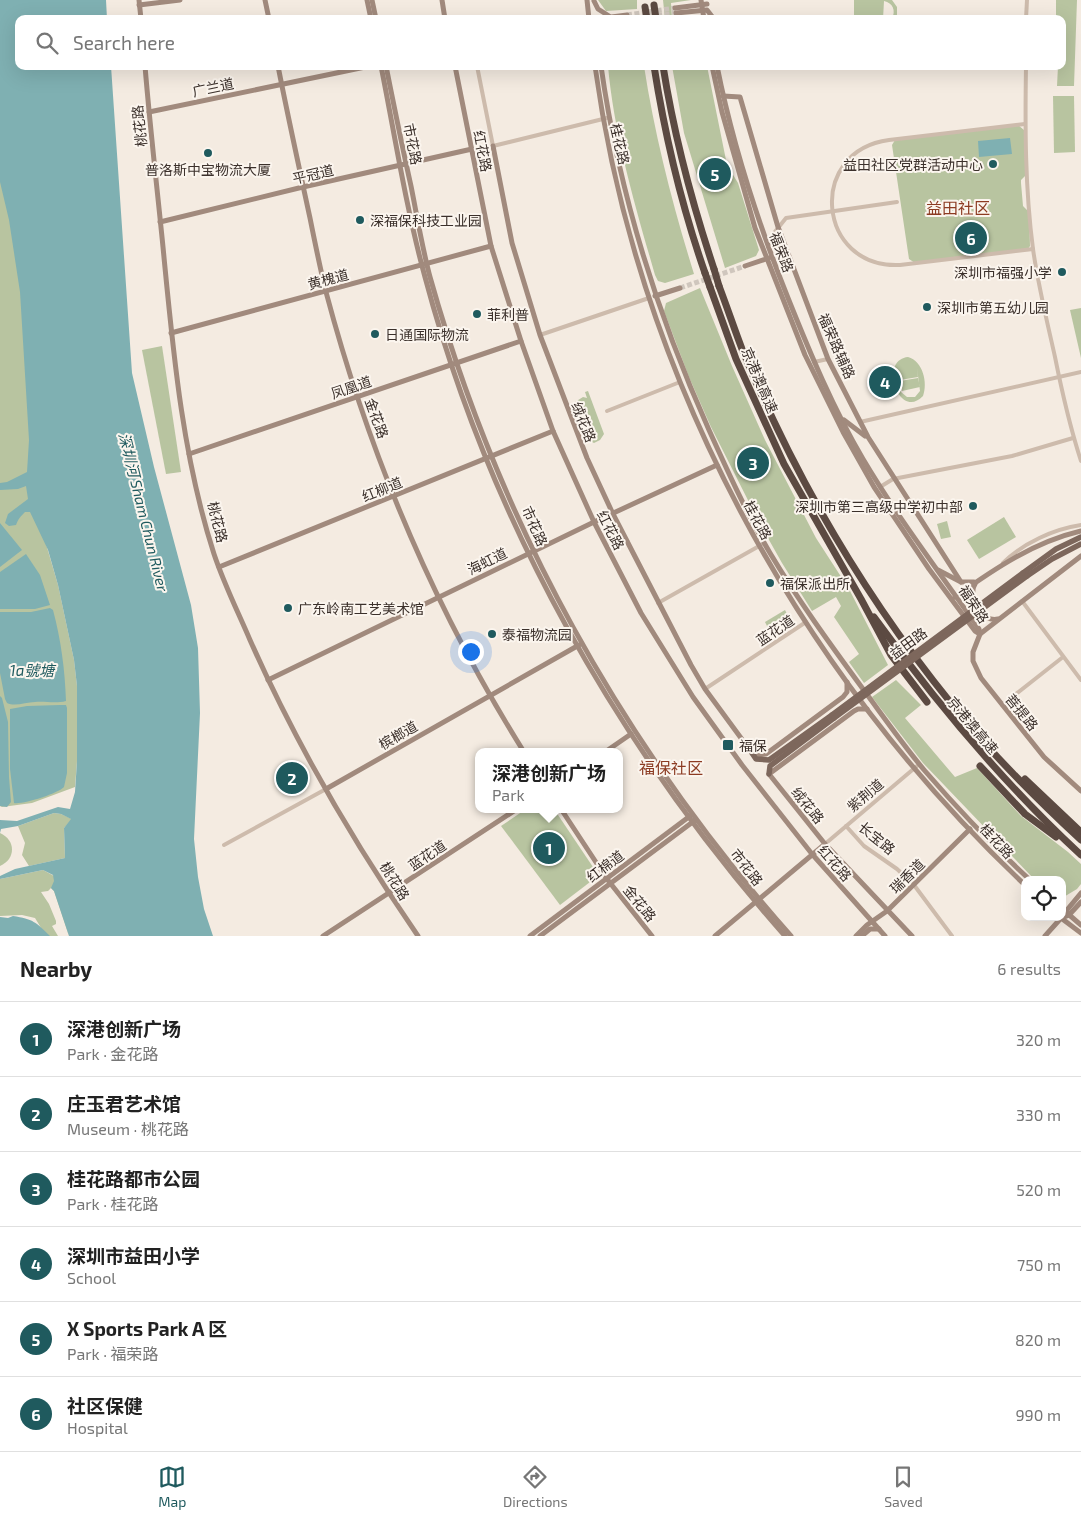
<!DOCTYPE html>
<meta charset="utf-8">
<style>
:root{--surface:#fff;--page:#f6f6f6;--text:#222;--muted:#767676;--line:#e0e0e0;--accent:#1f5a5e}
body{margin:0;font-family:"Exo 2","Noto Sans SC",sans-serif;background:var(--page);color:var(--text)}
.controls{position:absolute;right:15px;bottom:15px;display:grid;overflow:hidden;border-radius:10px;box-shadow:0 5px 20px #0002}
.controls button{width:45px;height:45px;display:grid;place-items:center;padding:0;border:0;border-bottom:1px solid var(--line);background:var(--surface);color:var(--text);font:25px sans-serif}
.you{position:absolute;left:470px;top:651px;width:18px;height:18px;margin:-12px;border:4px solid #fff;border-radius:50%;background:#1a73e8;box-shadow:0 0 0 8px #1a73e833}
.badge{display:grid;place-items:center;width:32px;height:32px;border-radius:50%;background:var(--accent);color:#fff;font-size:16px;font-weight:700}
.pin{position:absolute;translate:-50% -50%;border:2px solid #fff;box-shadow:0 1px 5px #0006}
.popup{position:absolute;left:475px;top:748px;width:148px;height:65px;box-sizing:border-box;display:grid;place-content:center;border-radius:10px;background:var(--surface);filter:drop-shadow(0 1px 4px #0005);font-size:16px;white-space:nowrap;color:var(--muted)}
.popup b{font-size:19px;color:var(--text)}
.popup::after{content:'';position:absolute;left:50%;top:100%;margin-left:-10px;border:10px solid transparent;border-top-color:var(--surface)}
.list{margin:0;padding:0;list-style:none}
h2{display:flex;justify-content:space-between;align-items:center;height:65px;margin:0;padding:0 20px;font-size:21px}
h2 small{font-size:16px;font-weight:400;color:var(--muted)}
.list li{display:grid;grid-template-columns:32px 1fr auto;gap:15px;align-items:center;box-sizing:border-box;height:75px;padding:0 20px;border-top:1px solid var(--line)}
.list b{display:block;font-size:19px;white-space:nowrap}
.list p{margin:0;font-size:16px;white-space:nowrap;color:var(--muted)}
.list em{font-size:16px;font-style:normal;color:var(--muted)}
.icon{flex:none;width:28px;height:28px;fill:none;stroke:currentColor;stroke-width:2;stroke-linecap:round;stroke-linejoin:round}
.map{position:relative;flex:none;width:1081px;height:936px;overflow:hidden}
.search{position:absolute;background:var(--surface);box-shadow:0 5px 20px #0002;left:15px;right:15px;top:15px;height:55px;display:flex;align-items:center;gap:12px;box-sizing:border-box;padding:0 18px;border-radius:10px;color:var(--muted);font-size:19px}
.sheet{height:515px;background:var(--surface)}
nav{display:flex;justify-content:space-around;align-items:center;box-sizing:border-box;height:70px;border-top:1px solid var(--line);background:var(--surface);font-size:14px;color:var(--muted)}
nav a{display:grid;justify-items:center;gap:2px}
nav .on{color:var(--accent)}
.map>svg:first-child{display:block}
.green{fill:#b8c4a0;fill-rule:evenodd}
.water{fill:#7fb0b2}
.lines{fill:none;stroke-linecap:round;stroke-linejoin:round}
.secondary-tunnel{stroke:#cfc6bd;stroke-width:5;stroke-dasharray:5 2.5;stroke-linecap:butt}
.street{stroke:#cdbbac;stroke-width:4}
.secondary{stroke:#a18a7d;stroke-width:5}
.primary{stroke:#7d675c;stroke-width:5.5}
.highway{stroke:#5c4a42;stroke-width:7}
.primary-bridge{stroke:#7d675c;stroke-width:5.5}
.highway-bridge{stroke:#5c4a42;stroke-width:7}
.poi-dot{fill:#1f5a5e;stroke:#fbf5ee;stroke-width:2}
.labels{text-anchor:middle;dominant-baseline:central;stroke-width:4;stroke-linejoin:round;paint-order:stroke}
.street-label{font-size:14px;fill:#3b302b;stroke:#fbf5ee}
.poi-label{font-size:14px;fill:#3b302b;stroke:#fbf5ee;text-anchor:start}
.water-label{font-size:15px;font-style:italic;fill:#1f5a5e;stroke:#fbf5ee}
.quarter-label{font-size:16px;fill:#8c3b22;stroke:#fbf5ee}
</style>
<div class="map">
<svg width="1081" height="936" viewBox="0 0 1081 936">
<rect width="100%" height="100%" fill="#f4ebe1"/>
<g class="green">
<path d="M598,0H637V9L606,11Z"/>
<path d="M663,0H691L671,3L672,19H665Z"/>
<path d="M854,0H892L897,7V18L892,19C896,10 893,3 884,1L883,19H854Z"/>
<path d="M1056,0H1077L1074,86H1057L1058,66H1062V19H1056Z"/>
<path d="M608,66H644C655,137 673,206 694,274L665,283L658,281L655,275C636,209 614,135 608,66Z"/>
<path d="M672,66H707L727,165L738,183L759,250L756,256L725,268L684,133Z"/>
<path d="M0,71L46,544L58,585L74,660L77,686V761L75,787L32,803L2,807L0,806Z"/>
<path d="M1053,96H1074L1075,152L1054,153Z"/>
<path d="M1018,125L1024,130L1026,175L1021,180V183L1023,206L1029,212L1030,246L1028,249L915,263L909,259L892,145L895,140Z"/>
<path d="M700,288L732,366L765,440L816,538L849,589L888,665L864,683L849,662L859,654L834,617L841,606L836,597L812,611L782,563L760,524L711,427L689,377L664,311L666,303Z"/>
<path d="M1081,308V358L1070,310Z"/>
<path d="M162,346L181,472L166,474L142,350Z"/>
<path d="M908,357C923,361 928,383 923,396C899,421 878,360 908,357ZM917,368L920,391L915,397H907L901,392L897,372L900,380L918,377Z"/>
<path d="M918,378L920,387L902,391L900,381Z"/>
<path d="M588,391L604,434L600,440L594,443L586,439L574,410L575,402L583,397L587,398L585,392Z"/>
<path d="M1004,517L1016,537L979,559L967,540Z"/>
<path d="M947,521L951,537L941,539L937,524Z"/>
<path d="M785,610L790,620L770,632L765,622Z"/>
<path d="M896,680L921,705L905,718L955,777L977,768L1021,816L1068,852L1081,864V884L1077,889L1062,898V880H1035L923,763L872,697Z"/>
<path d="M526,809H554L595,870L594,879L560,905L501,826Z"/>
<path d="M54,813L61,814L72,819L64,828L65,858L29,866L22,855L25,843L18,826Z"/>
<path d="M0,833C16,840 16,859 0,866Z"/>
<path d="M43,870L54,876L69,936L54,891L51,888L48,891L41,892L49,904L56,921V924L52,926L58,936H46L35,918L22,915L0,916V879Z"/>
</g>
<g class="water">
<path d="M0,0H106L107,19H19V66H111L132,373L154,467L191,605L198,648L200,713L194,839L198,877L204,909L213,936H69L54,891L51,888L54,881L53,875L43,870L0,879V876L15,869L65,858L64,828L71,819L61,814L54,813L18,826L1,829L0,833V820L17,821L58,807L70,809L75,792L77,761V686L74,660L58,585L48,550L30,512H25C21,516 18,519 16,525L9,526L5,523L8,514L28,499L26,486L18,489L0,490V483L7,482L27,472L29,440L20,292L9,220L0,182Z"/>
<path d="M1010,138L1012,154L979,157L978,141Z"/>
<path d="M0,523L22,550L0,567Z"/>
<path d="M26,554L40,575L50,605L35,609H0V572Z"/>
<path d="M50,608L53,610C61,640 65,670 66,701C55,704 46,701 35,702C26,702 15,707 7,703L5,699L0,673V612H31Z"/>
<path d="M0,696L2,698L8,722L9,777L11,802L7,807L0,806Z"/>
<path d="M60,705H66L67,708V773L64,787C59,793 22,805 14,803L10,769V709L27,706Z"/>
<path d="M13,916C33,919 36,922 50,936H0V917L8,918Z"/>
</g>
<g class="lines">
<g class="secondary-tunnel">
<path d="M627,15L675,8"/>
<path d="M635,19L676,13"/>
<path d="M680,288L745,266"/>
</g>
<g class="street">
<path d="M1026,19L1027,0"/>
<path d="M477,66L493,146L607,118"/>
<path d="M1026,66C1025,127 1025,188 1033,249C1038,285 1047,321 1055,357C1062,392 1070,427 1081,461"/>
<path d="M1025,124L889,140C806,151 817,269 900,265L1033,249"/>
<path d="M768,247L774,233L786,218L897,202"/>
<path d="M540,335L649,298"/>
<path d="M814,362L828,359"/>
<path d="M607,411L680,382"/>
<path d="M860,422L1081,372"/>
<path d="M880,487L893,479L1012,456L1073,438"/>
<path d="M1003,563C1023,543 1054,529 1081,525"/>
<path d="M1022,601L1081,680"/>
<path d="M658,603L761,545"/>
<path d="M705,689L806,622"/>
<path d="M1002,705L1063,657"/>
<path d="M846,826L864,846L897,869L914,885L952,936"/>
<path d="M825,844L917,766"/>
<path d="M224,845L326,789"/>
</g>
<g class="secondary">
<path d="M139,0L141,19"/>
<path d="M265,0L269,19"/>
<path d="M367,0L371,19"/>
<path d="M372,0L376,19"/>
<path d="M442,0L445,19"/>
<path d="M587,0L589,19"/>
<path d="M701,0L704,19"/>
<path d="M594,1L598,9L609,16"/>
<path d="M139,5L180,0"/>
<path d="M675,8L707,4"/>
<path d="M676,13L707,10L714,19"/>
<path d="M596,19L627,15"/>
<path d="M145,66C150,127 157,187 163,247C173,350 182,455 214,554C224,584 238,612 250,640C296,744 354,843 418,936"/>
<path d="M278,66C288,117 299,167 310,218C315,243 320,268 326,292C369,454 435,610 524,752"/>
<path d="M381,66C395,136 406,208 425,277C490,521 618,747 785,936"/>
<path d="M386,66C394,106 402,146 411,186C417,216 422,247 430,277C499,523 622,745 791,936"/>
<path d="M455,66L491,246L521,341L553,431L594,522L641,613L693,697L742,765L812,854L885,936"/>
<path d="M595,66C638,377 797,670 1025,885"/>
<path d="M601,66C619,193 657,314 709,430C728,472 747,514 770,553C798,600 830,644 863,689C883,716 903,745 925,771C958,809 993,846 1030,880"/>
<path d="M712,66L722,112L755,228L805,355L843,432L874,487L929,569L975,631L980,634"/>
<path d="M717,66C733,146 758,223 788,298C810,353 833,408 863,459C898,518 940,573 979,629L980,634"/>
<path d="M723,96L740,97L778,227L828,359L868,437L961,582"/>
<path d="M149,112L370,66"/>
<path d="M493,146L512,243L540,335L587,458L613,514L691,665L705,689L752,753L757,755L766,754L843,697L847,692V682"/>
<path d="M160,222L303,187L472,149"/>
<path d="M745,266L769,258"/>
<path d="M655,296L680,288"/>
<path d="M171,333L491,246"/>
<path d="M844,420L865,436"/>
<path d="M189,454L521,341"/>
<path d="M1081,556L980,634L973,652V661L981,678L1044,757L1081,791"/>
<path d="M219,567L553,431"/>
<path d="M938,570L961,582H974"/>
<path d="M975,584C967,598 982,623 998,619"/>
<path d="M955,597C994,569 1034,542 1081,531"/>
<path d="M268,680L594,522L717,465"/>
<path d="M867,709H858L854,711L769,774L825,844L912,936"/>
<path d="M605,752L631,734"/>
<path d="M326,789L579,645"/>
<path d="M561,809L607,879L652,936"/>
<path d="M1067,913L1081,925"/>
<path d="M1062,916L1081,893"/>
<path d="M1061,918L1081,933"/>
<path d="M1062,918L1069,915L1081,902"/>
<path d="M323,936L517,809"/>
<path d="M530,936L690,816"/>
<path d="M540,936L694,821"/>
<path d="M715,936L825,844"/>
<path d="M856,936L867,925L887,911L970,829"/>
<path d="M862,936L870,929H879"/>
<path d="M1045,936L1062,917"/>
</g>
<g class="primary">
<path d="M1023,573L1056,549L1081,537"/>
<path d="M1027,576L1052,559L1081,544"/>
<path d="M752,753L756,759L769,760L832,715"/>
<path d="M769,774L770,766L834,718"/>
</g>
<g class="highway">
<path d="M654,66C665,136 682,207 705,273"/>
<path d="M663,66C674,135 692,203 714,269"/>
<path d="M719,286C727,307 734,328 742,349C801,494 886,632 990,749C1019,781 1050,811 1081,840"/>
<path d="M710,287L736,359L784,464L861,599L891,655L927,702"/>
<path d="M874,617C937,704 1002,782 1081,855"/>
<path d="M980,766L1025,814L1056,837"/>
<path d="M1025,779L1081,832"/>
</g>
<g class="primary-bridge">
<path d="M832,715L1023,573"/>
<path d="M834,718L1027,576"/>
</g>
<g class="highway-bridge">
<path d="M654,5L656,19"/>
<path d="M645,7L647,19"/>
<path d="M714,269L719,286"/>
<path d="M705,273L710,287"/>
</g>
</g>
<g class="poi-dot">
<circle cx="208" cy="153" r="5"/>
<circle cx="993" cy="164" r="5"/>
<circle cx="360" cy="220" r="5"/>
<circle cx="1062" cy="272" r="5"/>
<circle cx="927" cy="307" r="5"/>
<circle cx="477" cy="314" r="5"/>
<circle cx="375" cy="334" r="5"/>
<circle cx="973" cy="506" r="5"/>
<circle cx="770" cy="583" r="5"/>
<circle cx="288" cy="608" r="5"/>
<circle cx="492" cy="634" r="5"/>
<rect x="722" y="739" width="12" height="12" rx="2.5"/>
</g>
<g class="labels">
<g class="street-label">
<text transform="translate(213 87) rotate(-12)">广兰道</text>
<text transform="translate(139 126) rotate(-96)">桃花路</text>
<text transform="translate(413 144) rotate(79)">市花路</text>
<text transform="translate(620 144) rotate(77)">桂花路</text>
<text transform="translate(483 151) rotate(79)">红花路</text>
<text transform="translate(313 174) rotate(-13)">平冠道</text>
<text transform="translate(782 252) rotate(69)">福荣路</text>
<text transform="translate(328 279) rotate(-15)">黄槐道</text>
<text transform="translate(837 346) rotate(66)">福荣路辅路</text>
<text transform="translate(760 380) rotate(67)">京港澳高速</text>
<text transform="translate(351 387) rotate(-19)">凤凰道</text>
<text transform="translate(377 418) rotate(70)">金花路</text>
<text transform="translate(584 422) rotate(68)">绒花路</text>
<text transform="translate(382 489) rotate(-22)">红柳道</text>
<text transform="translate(758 520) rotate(62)">桂花路</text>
<text transform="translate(218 522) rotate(76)">桃花路</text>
<text transform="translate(535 526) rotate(66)">市花路</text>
<text transform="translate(611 530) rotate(63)">红花路</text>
<text transform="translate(487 561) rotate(-26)">海虹道</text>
<text transform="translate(974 604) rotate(57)">福荣路</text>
<text transform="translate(775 630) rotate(-34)">蓝花道</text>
<text transform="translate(908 643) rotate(-36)">益田路</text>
<text transform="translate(1022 712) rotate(51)">菩提路</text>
<text transform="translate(973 725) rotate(50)">京港澳高速</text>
<text transform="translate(398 735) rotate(-30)">槟榔道</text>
<text transform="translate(865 795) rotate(-40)">紫荆道</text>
<text transform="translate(808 805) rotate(51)">绒花路</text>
<text transform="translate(877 838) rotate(39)">长宝路</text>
<text transform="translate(997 841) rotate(47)">桂花路</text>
<text transform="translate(427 855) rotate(-34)">蓝花道</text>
<text transform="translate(835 863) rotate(49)">红花路</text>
<text transform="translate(605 866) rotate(-37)">红棉道</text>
<text transform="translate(747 867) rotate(52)">市花路</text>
<text transform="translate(907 876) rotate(-44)">瑞香道</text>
<text transform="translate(395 881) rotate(58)">桃花路</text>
<text transform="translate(640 903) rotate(51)">金花路</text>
</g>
<g class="poi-label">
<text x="983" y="164" text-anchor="end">益田社区党群活动中心</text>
<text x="208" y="169" text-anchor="middle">普洛斯中宝物流大厦</text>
<text x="370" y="220">深福保科技工业园</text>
<text x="1052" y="272" text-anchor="end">深圳市福强小学</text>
<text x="937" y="307">深圳市第五幼儿园</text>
<text x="487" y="314">菲利普</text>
<text x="385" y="334">日通国际物流</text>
<text x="963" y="506" text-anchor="end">深圳市第三高级中学初中部</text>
<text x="780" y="583">福保派出所</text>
<text x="298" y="608">广东岭南工艺美术馆</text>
<text x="502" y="634">泰福物流园</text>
<text x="739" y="745">福保</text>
</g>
<g class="water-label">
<text transform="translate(144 512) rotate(76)">深圳河 Sham Chun River</text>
<text x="32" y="670">1a號塘</text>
</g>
<g class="quarter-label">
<text x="958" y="207">益田社区</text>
<text x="671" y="767">福保社区</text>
</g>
</g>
</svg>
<div class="controls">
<button><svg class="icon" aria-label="locate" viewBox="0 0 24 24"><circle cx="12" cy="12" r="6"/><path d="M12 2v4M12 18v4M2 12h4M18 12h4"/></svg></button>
</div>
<div class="you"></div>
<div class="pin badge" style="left:549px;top:848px">1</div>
<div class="popup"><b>深港创新广场</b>Park</div>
<div class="pin badge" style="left:292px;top:778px">2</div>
<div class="pin badge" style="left:753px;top:463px">3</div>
<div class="pin badge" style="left:885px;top:382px">4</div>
<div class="pin badge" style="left:715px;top:174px">5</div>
<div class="pin badge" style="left:971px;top:238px">6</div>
<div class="search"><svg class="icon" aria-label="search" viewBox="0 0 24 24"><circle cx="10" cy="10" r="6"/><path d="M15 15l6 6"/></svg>Search here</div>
</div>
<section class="sheet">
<h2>Nearby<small>6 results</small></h2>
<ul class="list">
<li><span class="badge">1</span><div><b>深港创新广场</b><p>Park · 金花路</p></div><em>320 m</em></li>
<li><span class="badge">2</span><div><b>庄玉君艺术馆</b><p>Museum · 桃花路</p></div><em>330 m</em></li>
<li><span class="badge">3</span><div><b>桂花路都市公园</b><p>Park · 桂花路</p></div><em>520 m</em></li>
<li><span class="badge">4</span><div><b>深圳市益田小学</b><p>School</p></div><em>750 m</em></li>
<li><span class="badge">5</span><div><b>X Sports Park A 区</b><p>Park · 福荣路</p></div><em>820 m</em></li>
<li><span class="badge">6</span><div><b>社区保健</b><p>Hospital</p></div><em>990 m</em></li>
</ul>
</section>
<nav>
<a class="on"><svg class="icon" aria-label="map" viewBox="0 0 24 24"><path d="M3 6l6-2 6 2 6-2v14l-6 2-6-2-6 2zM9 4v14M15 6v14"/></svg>Map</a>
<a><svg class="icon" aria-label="directions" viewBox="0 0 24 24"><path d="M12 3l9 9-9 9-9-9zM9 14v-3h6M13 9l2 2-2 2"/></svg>Directions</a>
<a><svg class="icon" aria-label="saved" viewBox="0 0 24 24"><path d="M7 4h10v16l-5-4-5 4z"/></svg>Saved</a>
</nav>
